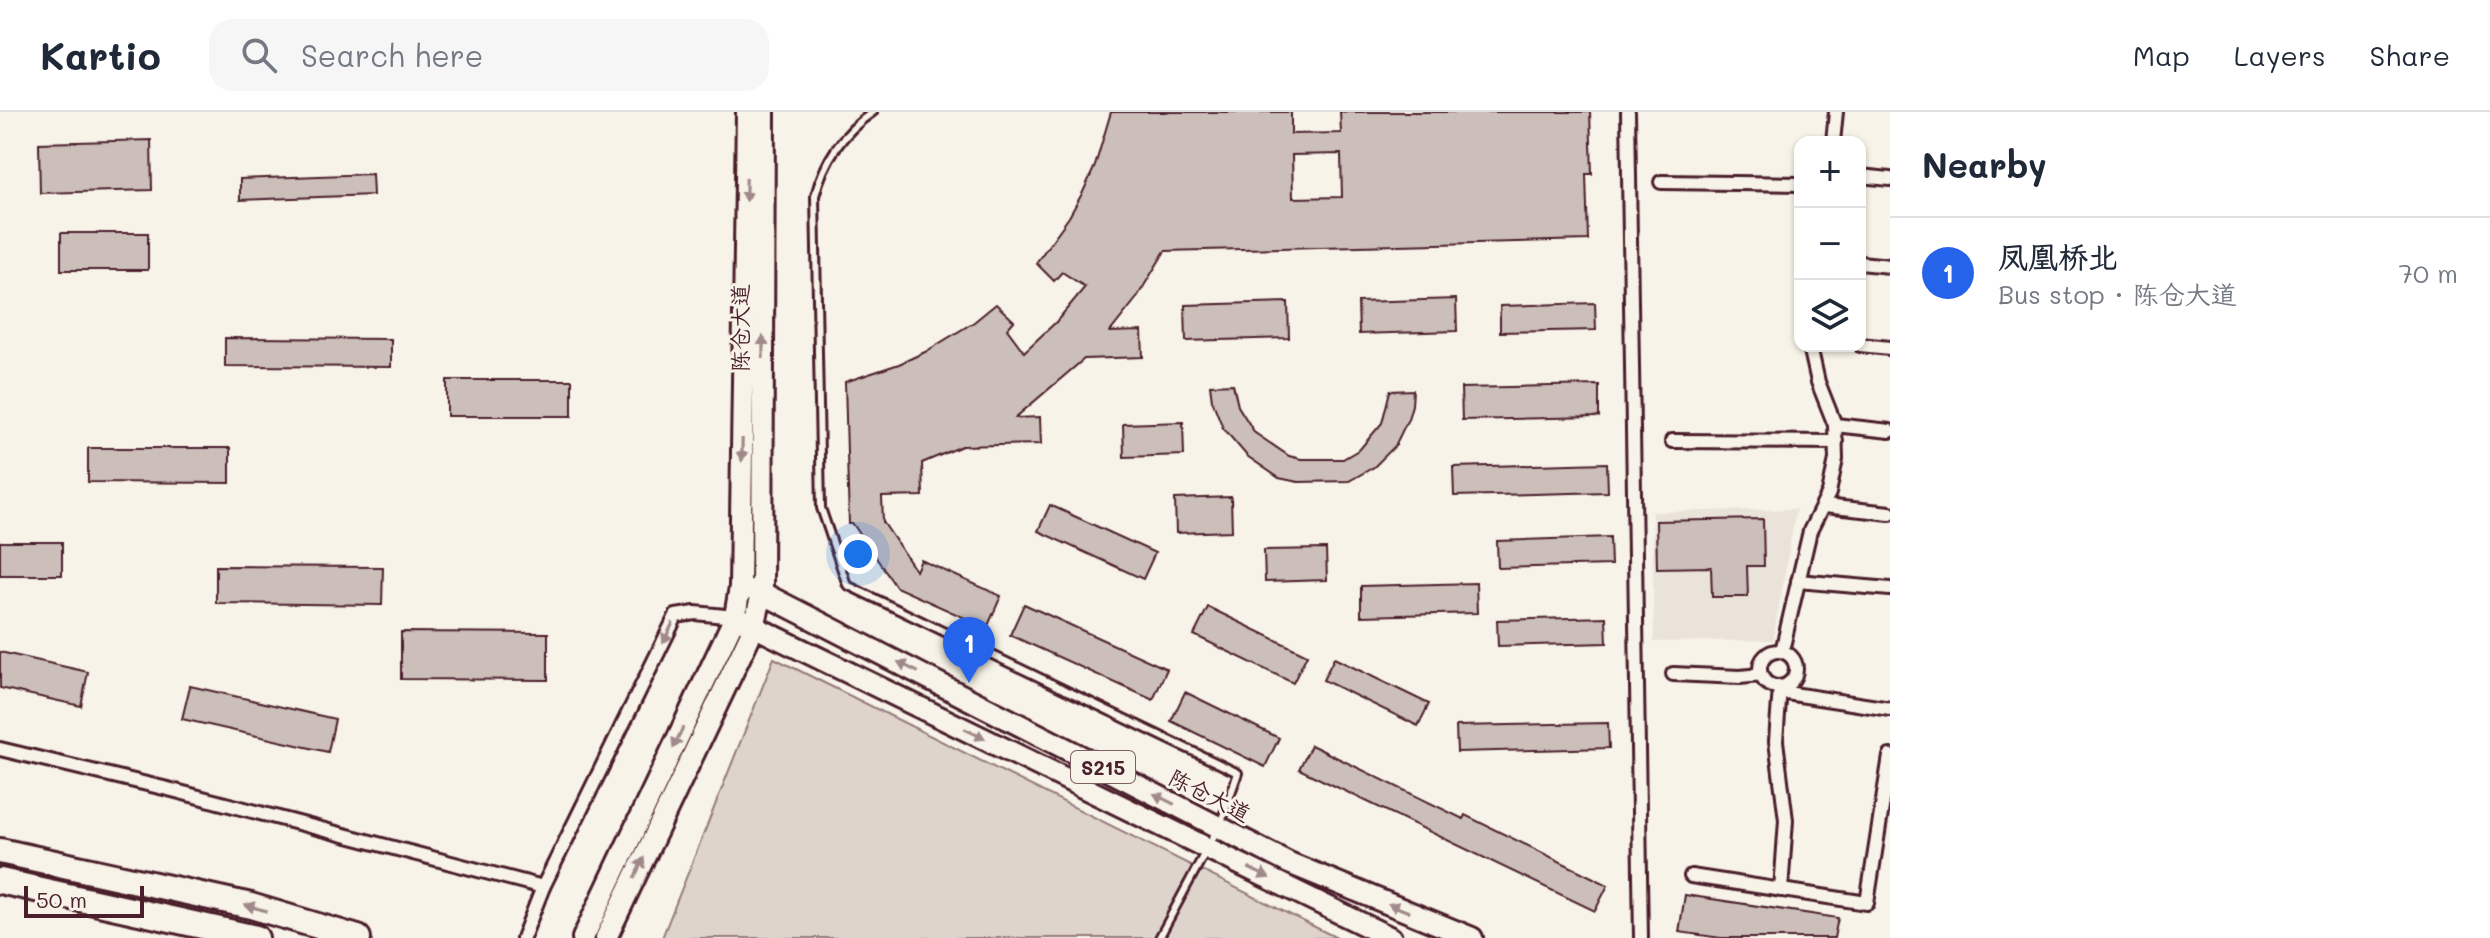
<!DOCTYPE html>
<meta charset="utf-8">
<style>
:root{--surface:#fff;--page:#f6f6f7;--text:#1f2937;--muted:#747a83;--line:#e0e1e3;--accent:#2563eb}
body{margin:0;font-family:Mali,"LXGW WenKai TC",sans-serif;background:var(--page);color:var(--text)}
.controls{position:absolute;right:24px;top:24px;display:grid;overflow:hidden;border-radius:16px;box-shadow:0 2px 6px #0004}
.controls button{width:72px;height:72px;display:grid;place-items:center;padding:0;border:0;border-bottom:2px solid var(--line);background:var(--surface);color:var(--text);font:40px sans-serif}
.scale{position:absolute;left:24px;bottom:20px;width:120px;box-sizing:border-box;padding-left:8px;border:4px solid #4a1f2b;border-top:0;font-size:22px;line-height:28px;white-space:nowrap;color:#4a1f2b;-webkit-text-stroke:6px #f7f3e8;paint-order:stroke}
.you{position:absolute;left:858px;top:442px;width:28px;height:28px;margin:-20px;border:6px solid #fff;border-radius:50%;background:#1a73e8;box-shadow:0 0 0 12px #1a73e833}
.badge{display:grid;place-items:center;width:52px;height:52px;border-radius:50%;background:var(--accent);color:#fff;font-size:26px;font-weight:700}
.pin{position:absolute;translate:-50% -66px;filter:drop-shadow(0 2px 4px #0008)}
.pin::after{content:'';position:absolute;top:42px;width:28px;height:24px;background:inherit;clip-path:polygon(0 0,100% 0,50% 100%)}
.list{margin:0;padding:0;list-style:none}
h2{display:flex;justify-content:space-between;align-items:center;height:104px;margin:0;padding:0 32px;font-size:34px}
h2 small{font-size:26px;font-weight:400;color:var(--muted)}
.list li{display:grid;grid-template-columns:52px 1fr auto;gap:24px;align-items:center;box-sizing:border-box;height:112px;padding:0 32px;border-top:2px solid var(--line)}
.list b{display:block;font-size:30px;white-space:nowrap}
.list p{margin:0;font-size:26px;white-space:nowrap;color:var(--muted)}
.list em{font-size:26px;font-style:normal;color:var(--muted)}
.icon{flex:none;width:44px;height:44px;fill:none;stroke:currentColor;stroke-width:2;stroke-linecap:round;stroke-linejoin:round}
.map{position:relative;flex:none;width:1890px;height:826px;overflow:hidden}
header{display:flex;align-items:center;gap:48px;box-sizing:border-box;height:112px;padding:0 40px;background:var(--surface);border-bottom:2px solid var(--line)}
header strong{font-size:38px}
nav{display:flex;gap:44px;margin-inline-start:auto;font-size:28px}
.search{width:560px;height:72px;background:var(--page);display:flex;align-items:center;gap:20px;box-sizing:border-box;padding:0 28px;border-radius:24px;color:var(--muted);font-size:30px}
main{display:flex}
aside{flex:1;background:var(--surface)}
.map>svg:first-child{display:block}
.built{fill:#eae3da}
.green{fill:#ded4cc;stroke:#947a7c;stroke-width:2}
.building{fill:#ccbfb9;stroke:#4a1f2b;stroke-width:2;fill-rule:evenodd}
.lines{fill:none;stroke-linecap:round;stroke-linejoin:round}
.lane-casing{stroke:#4a1f2b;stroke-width:12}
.street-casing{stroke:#4a1f2b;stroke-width:18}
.primary-casing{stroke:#4a1f2b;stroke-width:26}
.highway-casing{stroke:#4a1f2b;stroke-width:30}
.lane{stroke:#f7f3e8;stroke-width:6}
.street{stroke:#f7f3e8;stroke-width:12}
.primary{stroke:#f7f3e8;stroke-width:20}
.highway{stroke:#f7f3e8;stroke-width:24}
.oneway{fill:#a0898a}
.labels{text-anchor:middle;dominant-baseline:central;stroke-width:6;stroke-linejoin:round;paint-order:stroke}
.shield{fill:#f7f3e8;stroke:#7e5f64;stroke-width:2}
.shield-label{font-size:20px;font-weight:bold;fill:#4a1f2b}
.street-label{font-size:22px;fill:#4a1f2b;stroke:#f7f3e8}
</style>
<header>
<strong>Kartio</strong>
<div class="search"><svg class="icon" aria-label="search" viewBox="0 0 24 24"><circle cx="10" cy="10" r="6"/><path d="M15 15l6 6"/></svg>Search here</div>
<nav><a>Map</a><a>Layers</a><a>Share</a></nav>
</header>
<main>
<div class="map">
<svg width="1890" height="826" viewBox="0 0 1890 826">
<rect width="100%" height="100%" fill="#f7f3e8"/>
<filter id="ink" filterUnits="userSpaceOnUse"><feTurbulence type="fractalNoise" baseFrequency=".0125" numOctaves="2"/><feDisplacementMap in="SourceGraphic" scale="16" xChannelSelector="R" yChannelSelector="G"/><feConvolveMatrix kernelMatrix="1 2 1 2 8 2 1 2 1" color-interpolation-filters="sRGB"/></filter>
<g filter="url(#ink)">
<path class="built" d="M1796,397L1773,528L1654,530L1652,400Z"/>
<path class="green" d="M774,546L1337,826H662Z"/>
<g class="building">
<path d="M1111,0H1291V22L1341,21L1340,0H1590L1592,62H1586L1588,128L1165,139L1136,187L1110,220L1142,219L1143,245L1084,247L1015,306L1040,305L1041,332L962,334L922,351L923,384L882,385L883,410L916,459L921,448L1001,484L987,516L896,475L853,412H849L845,270L899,252L925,240L974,210L996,192L1014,209L1007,217L1024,240L1056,210L1085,175L1062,160L1054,169L1036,151L1069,105L1083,80L1095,54ZM1341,42L1342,85L1293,86L1292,43Z"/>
<path d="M151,28L152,78L40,81L39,31Z"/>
<path d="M372,62L373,83L240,88V67Z"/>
<rect x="61" y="121" width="87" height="37"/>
<path d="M1456,187L1457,219L1359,222L1358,190Z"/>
<path d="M1288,190L1289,226L1186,229L1185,193Z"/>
<path d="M1595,191L1596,218L1500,220V194Z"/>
<path d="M225,226L391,227V255L225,254Z"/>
<rect x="447" y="268" width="125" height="36"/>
<path d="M1233,272L1238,294L1255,321L1289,344L1301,347H1343L1360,337L1382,311L1390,279L1413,278L1412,293L1408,307L1395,334L1374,355L1349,369L1298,370L1279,366L1247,344L1223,316L1212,288L1210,273Z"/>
<path d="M1599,273V305L1462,308L1461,276Z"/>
<path d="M1183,310L1184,343L1124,345L1123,312Z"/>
<path d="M88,336H230V371L88,370Z"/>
<path d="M1607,351L1608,380L1454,384L1453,355Z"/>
<path d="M1231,385L1232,419L1176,421L1175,387Z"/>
<path d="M1050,393L1155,441L1143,467L1038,419Z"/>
<path d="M1763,407L1764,454H1747L1748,485H1712L1711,455L1657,456L1656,409Z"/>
<path d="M1610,425L1611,453L1498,456L1497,429Z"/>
<rect x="0" y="430" width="62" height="33"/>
<path d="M1326,437L1327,468L1265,470L1264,438Z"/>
<path d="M216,454L383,455L382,493L216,491Z"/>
<path d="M1476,471L1477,501L1361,504V474Z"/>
<path d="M1024,492L1167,557L1153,588L1010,523Z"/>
<path d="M1208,495L1307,543L1293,571L1194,523Z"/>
<path d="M1606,505L1607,531L1498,534L1497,508Z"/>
<path d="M401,520L548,521V568L401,567Z"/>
<path d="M0,540L88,560L81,594L0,576Z"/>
<path d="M1334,546L1429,592L1418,614L1323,568Z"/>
<path d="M190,574L335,607L328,640L182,607Z"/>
<path d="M1185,580L1279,626L1265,655L1171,609Z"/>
<path d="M1608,611L1609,636L1457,640L1456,614Z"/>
<path d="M1311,633L1463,707L1465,703L1608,773L1595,799L1299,657Z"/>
<path d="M1685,783L1838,806L1834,826H1721L1679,820Z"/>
</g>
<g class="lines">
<g class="lane-casing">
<g id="lane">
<path d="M873,0C842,21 824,48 815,84L821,396L847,473L1238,661L1221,710"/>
<path d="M1159,826L1216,720"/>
</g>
</g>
<g class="street-casing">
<g id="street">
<path d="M1628,0L1641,826"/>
<path d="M1833,30L1836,0"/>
<path d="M1860,64L1890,67"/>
<path d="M1661,70L1800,72"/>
<path d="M1860,151L1890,154"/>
<path d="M1860,233L1890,236"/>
<path d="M1835,313L1890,319"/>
<path d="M1672,329L1836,330"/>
<path d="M1824,394L1890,401"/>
<path d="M1798,469L1890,477"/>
<circle cx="1778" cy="557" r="18"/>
<path d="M1782,539L1810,419L1829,381L1836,347L1835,313L1818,270L1810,234"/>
<path d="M1673,562L1740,565L1760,563"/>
<path d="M1780,576L1776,629L1786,708L1781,778"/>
<path d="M1780,580L1890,597"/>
<path d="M0,637L172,678L543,775"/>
<path d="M1691,764L1867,791L1890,644"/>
<path d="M523,826L543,775L676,504L695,501L735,505"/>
</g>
</g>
<g class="primary-casing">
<g id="primary">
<path d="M747,0L740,475L735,505L1391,826"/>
<path d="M752,478L762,481L1289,751L1472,826"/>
<path d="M583,826L735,505"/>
<path d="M606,826L754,515L762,481L764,0"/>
</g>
</g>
<g class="highway-casing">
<g id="highway">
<path d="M0,739L251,794L358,826"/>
<path d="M0,769L256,826"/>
</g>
</g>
<use href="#lane" class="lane"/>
<use href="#street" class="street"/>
<use href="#primary" class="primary"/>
<use href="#highway" class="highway"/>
</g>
<defs><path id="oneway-solid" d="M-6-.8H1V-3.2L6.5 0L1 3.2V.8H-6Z" transform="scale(2)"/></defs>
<g class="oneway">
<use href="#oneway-solid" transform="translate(746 78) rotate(91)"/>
<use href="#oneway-solid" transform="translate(763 235) rotate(-90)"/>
<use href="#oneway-solid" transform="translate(742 338) rotate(91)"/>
<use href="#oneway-solid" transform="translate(668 521) rotate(116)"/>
<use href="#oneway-solid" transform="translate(908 555) rotate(-153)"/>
<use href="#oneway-solid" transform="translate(975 622) rotate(26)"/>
<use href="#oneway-solid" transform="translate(678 626) rotate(115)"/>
<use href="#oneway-solid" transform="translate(1164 687) rotate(-153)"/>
<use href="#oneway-solid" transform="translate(639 756) rotate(-65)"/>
<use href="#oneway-solid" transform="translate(1259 761) rotate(26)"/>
<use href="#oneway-solid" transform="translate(256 796) rotate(-165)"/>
<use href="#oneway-solid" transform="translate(1399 796) rotate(-158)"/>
</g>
</g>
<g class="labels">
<rect class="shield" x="1071" y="639" width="64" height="32" rx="6"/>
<g class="shield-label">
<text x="1103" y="655">S215</text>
</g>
<g class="street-label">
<text transform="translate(739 216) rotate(-90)">陈仓大道</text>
<text transform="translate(1210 683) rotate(27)">陈仓大道</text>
</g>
</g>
</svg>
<div class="controls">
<button>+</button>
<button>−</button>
<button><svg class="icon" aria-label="layers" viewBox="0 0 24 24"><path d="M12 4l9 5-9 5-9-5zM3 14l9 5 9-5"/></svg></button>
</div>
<div class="scale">50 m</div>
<div class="you"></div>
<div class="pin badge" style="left:969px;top:571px">1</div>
</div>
<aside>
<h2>Nearby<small></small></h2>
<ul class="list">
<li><span class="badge">1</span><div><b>凤凰桥北</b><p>Bus stop · 陈仓大道</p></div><em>70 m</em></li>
</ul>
</aside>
</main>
